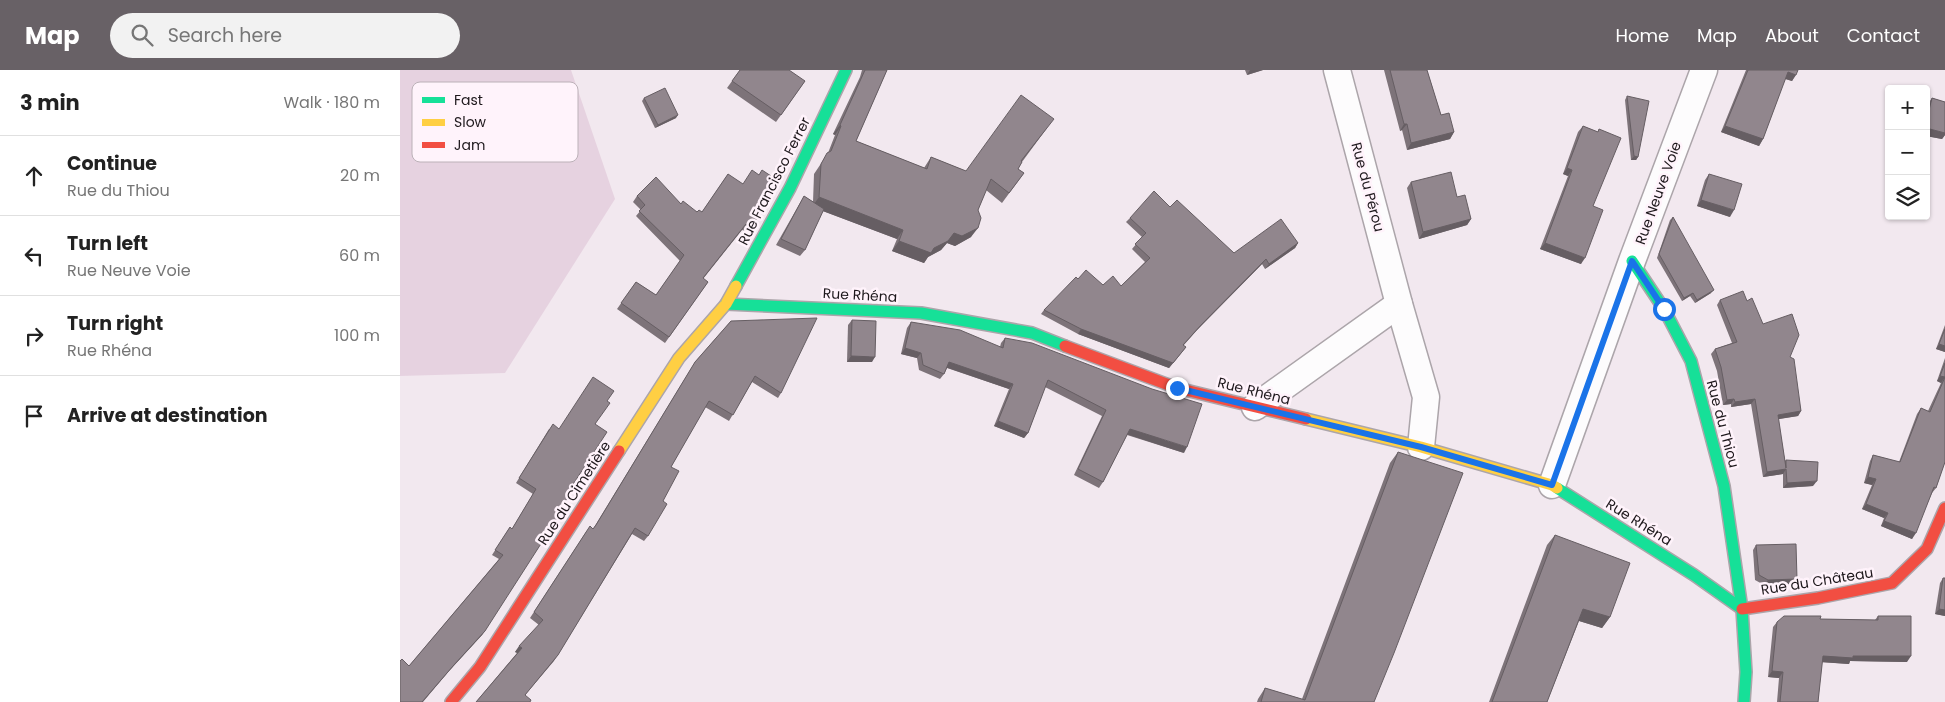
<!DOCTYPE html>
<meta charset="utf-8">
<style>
:root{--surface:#fff;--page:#f2f2f2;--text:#222;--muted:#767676;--line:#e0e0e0;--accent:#686166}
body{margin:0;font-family:Poppins,sans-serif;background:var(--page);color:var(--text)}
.controls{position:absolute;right:15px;top:15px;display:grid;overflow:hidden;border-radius:5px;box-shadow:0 1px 4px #0004}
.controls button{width:45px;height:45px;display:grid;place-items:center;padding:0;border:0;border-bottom:1px solid var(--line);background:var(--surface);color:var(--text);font:25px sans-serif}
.stop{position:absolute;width:15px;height:15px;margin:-11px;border:4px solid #1a73e8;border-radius:50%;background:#fff}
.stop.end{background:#1a73e8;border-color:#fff;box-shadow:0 1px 5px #0008}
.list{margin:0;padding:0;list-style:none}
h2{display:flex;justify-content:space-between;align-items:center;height:65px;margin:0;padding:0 20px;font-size:21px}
h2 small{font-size:16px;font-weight:400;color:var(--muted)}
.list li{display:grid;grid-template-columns:32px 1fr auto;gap:15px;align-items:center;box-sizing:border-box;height:80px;padding:0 20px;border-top:1px solid var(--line)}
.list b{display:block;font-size:19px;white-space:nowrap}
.list p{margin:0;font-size:16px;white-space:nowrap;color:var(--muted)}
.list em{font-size:16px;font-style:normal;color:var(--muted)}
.icon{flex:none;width:28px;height:28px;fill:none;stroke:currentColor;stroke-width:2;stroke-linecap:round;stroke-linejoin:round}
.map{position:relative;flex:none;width:1545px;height:632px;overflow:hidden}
header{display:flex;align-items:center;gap:30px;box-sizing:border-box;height:70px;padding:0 25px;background:var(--accent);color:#fff}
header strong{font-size:24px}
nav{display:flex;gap:28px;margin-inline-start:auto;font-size:18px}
.search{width:350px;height:45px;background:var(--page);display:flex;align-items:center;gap:12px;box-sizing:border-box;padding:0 18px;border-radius:28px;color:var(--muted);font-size:19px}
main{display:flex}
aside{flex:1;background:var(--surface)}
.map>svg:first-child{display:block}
.green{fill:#e6d2e0}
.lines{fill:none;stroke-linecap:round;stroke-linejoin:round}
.street-casing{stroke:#aca5aa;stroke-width:29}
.fast-casing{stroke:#aca5aa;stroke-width:14}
.slow-casing{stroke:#aca5aa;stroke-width:14}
.jam-casing{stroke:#aca5aa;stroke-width:14}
.street{stroke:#fdfcfd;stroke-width:26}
.fast{stroke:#16e098;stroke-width:11}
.slow{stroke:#ffcf43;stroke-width:11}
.jam{stroke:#f24e42;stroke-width:11}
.wall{fill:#7d7379}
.shaded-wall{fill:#665e63}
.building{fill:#91868d;stroke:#665e63}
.route{stroke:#1a73e8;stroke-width:6}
.labels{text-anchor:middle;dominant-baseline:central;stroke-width:5;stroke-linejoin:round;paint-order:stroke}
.street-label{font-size:14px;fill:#1e181c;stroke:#fff3fb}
.key{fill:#fff3fb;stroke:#bcb1b8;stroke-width:1}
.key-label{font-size:14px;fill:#1e181c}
</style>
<header>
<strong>Map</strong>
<div class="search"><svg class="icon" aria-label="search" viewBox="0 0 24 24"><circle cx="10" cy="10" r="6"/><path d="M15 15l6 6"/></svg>Search here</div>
<nav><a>Home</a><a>Map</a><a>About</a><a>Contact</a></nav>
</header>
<main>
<aside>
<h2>3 min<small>Walk · 180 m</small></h2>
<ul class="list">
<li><svg class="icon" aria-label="ahead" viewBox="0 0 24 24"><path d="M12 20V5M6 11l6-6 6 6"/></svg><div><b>Continue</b><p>Rue du Thiou</p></div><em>20 m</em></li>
<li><svg class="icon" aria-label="left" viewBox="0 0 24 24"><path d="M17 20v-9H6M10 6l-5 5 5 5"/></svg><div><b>Turn left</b><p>Rue Neuve Voie</p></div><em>60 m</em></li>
<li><svg class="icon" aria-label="right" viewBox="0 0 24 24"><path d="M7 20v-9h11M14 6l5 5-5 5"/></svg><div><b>Turn right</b><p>Rue Rhéna</p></div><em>100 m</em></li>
<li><svg class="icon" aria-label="arrive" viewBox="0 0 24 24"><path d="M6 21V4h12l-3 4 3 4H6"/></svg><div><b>Arrive at destination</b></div></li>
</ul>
</aside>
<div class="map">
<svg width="1545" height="632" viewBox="0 0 1545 632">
<rect width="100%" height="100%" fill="#f2e8ef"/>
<path class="green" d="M0,0H171L215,129L105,303L0,306Z"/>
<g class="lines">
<g class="street-casing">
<g id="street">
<path d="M937,0L999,234L1026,327L1021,377"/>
<path d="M855,337L999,234"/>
<path d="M1152,415L1232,191L1304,0"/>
</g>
</g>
<g class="fast-casing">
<g id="fast">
<path d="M1232,191L1264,239L1291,291L1324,416L1342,539L1346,602L1344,632"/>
<path d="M336,216L390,118L446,0"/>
<path d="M326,234L521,243L632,263L665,276"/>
<path d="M1157,418L1294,505L1342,539"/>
</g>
</g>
<g class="slow-casing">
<g id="slow">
<path d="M906,349L1021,377L1152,415L1157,418"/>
<path d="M219,381L279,288L326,234L336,216"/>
</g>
</g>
<g class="jam-casing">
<g id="jam">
<path d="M665,276L777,318L906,349"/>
<path d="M1342,539L1418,528L1492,513L1527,479L1545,438"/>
<path d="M51,632L80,597L219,381"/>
</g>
</g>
<use href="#street" class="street"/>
<use href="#fast" class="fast"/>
<use href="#slow" class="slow"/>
<use href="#jam" class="jam"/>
</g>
<g class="wall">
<path d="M340,0L405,11L376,52L327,18Z"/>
<path d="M462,0H487L456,71L524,98L531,87L566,101L647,58L622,92L618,99L624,103L602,133L586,120L578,140L571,167L555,176L547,173L541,180L528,187L524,193L492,181L497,169L423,141L405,180L400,186L376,175L404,126L413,132L414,104L428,83L435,65L433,64L460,7Z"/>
<path d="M845,0H863L847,5Z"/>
<path d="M984,0H1027L1041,45L1054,62L1050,69L1007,80L1002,60L1000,61Z"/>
<path d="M1346,0H1398L1392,11L1385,9L1363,69L1359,76L1321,62Z"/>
<path d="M1227,26L1238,87L1236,90H1231L1225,30Z"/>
<path d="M244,28L276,48L255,58L242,31Z"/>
<path d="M1532,28L1545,32V65L1542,69L1526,66V40L1527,35Z"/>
<path d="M1183,56L1198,62L1199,59L1193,136L1181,194L1140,179L1168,106L1163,104L1178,62Z"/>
<path d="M328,104L352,157L348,162L342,160L303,209L308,212L265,273L217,239L236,212L256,225L280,191L236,146L241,140L233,132L237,126L281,134L297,142H302Z"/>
<path d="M1309,104L1330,147L1297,136L1305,110Z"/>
<path d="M1011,112L1057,127L1071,149L1067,155L1019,169L1007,118Z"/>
<path d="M770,137L834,183L898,173L895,178L865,199L862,194L797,260L783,276L786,277L769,298L678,264L641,244L644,240L678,209L703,215L721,216L745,192L732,179L742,167L726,152L730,148Z"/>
<path d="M1273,147L1311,223L1295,233L1290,226L1282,231L1257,188L1270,150Z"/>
<path d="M1320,230L1347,231L1363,254L1390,287L1401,341L1398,346L1378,349L1385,391L1386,390L1413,416L1383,418V404L1363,407L1351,334L1331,337V334L1323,335L1317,301L1311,284L1315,279L1332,273L1317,235Z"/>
<path d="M452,250L472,292H447L448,255Z"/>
<path d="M331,251L381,323L378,328L352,312L329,351L305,337L271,397L263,431L248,466L244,471L232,464L154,591L125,625L76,632L117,583L115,582L139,555L130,548L186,462L193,459L292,297L295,292Z"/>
<path d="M511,252L600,277L601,273L605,268L784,383L727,365L703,412L699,418L674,405L702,346L645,317L628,363L624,368L594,356L609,319L547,298L544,304L540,309L519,300L517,288L501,284L507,258Z"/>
<path d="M1545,255V282L1536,279Z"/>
<path d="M1545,288V392L1536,418L1532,423L1512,469L1481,456L1484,448L1462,439L1472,415L1464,413L1470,391L1473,385L1499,392L1517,344L1521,338L1528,341L1541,313L1537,311Z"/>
<path d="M207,331L195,354L172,416L160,439L82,565L49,601L23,632H0L9,596L99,489L92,485L110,457L112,459L133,424L116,413L149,359H159Z"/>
<path d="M998,382L974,632H857L858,629L865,618L902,629L990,393Z"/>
<path d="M1155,465L1210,547L1202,558L1179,551L1147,632H1089L1147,475Z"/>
<path d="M1356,475L1397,509L1393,514L1364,515L1355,510L1353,480Z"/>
<path d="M1543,508L1545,546L1535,544L1540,513Z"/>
<path d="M1478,546L1507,592L1450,591L1449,594L1422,592L1418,632H1377L1379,608L1368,607L1373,557L1377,552L1420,549L1475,550Z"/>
</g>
<g class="shaded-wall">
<path d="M850,0H863L847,5Z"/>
<path d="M1388,2L1396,5L1392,11L1383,8Z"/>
<path d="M278,45L276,48L255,58L258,55Z"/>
<path d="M1004,54H1007L1002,60L1000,61Z"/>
<path d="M440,55L441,56L435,65L433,64Z"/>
<path d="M1325,56L1363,69L1359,76L1321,62Z"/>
<path d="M1526,58L1545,63V65L1542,69L1526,66Z"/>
<path d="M1054,62L1050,69L1007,80L1011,73Z"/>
<path d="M1234,86L1238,87L1236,90H1231Z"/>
<path d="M1167,98L1172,100L1168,106L1163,104Z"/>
<path d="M419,127L503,160L497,169L412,137Z"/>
<path d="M1301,130L1334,140L1330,147L1297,136Z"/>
<path d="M1071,149L1067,155L1019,169L1023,162Z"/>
<path d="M578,158L571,167L555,176L547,173L541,180L528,187L524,193L492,181L499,171L534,178L554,163Z"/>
<path d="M898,173L895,178L865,199L869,194Z"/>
<path d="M1145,173L1185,188L1181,194L1140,179Z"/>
<path d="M866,189L862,194L797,260L779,280L801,255Z"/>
<path d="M1314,220L1311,223L1295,233L1297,230Z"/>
<path d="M1293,223L1290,226L1282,231L1284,228Z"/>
<path d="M681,259L786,277L769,298L678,264Z"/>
<path d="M1539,274L1545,276V282L1536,279Z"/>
<path d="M505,278L521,283L517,288L501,284Z"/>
<path d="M451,286L475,287L472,292H447Z"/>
<path d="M549,292L613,314L609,319L545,297Z"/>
<path d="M1540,306L1545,307L1541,313L1537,311Z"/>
<path d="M1334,329L1331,334L1323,335L1327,330Z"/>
<path d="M1355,329L1351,334L1331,337L1335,332Z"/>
<path d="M1401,341L1398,346L1374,350L1378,345Z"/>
<path d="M598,351L628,363L624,368L594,356Z"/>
<path d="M730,359L787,377L784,383L726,364Z"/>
<path d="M1386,399L1383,404L1363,407L1367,402Z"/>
<path d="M1468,407L1476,409L1472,415L1464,413Z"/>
<path d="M1417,411L1413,416L1383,418L1387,413Z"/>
<path d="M1466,434L1488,443L1484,448L1462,439Z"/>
<path d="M1484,451L1516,463L1512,469L1481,456Z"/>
<path d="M1397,509L1393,514L1364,515L1368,510Z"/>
<path d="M1183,539L1210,547L1202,558L1176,550Z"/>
<path d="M1539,539L1545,540V546L1535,544Z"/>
<path d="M85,561L82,565L49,601L22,632L53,596Z"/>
<path d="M119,576L122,578L118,583L115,582Z"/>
<path d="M1423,586H1511L1507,592L1450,591L1449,594L1419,592Z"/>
<path d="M1372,601L1383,602L1379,608L1368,607Z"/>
</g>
<g class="building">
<path d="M340,0H389L405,11L381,45L332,11Z"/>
<path d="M465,0H487L456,71L527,99L531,87L566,101L621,25L654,49L621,91L622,92L618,99L624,103L609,123L591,109L578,140L581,148L578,158L562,166L554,163L548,171L534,178L531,183L499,171L503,160L419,127L421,94L427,83L431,81L441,56L440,55Z"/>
<path d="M990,0H1027L1041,45L1049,43L1054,62L1011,73L1007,54H1004Z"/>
<path d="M1348,0H1398L1396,5L1388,2L1363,69L1325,56Z"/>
<path d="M265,18L278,45L258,55L244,28Z"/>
<path d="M1227,26L1249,31L1238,87L1234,86Z"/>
<path d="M1532,28L1545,32V63L1526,58V52Z"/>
<path d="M1183,56L1198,62L1199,59L1221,68L1193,136L1203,140L1185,188L1145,173L1172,100L1167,98Z"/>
<path d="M352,100L359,105L362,100L377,110L352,157L346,154L303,208L308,212L269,267L221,233L236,212L256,225L284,185L239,141L245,135L237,126L256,107L281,134L283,131L297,142L299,140L302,142L328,104L343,114Z"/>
<path d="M1051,102L1057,127L1065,125L1071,149L1023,162L1011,112Z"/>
<path d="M1309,104L1342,114L1334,140L1301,130Z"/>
<path d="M754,121L770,137L777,130L834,183L881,149L898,173L869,194L866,189L801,255L783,275L786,277L773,293L681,259L644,240L676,207L678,209L686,200L703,215L713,206L721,216L750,188L735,174L746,163L730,148Z"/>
<path d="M404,126L424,139L405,180L381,169Z"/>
<path d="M1273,147L1314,220L1297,230L1293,223L1284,228L1259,184Z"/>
<path d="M1343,221L1347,231L1352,228L1363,254L1392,244L1399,265L1390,287L1394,289L1401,341L1378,345L1386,398V390L1418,392L1417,411L1387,413L1386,399L1367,402L1355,329L1335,332L1334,329L1327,330L1321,297L1315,279L1337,272L1320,230Z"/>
<path d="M417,248L381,323L355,306L333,345L309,331L271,397L279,401L263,431L267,434L248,466L235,458L158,585L125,625L131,630L130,632H76L122,578L119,576L143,550L134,542L190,456L193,459L196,455L295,292L331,251Z"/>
<path d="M452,250L476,251L475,287L451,286Z"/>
<path d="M511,252L560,260L603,278L605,268L632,273L752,319L802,334L787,377L730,359L703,412L678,399L706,340L648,310L628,363L598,351L613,314L549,292L544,304L523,295L521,283L505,278Z"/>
<path d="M1545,259V276L1539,274Z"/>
<path d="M1545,293V392L1536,418L1534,417L1516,463L1484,451L1488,443L1466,434L1476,409L1468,407L1473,385L1500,392L1521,338L1530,342L1545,307L1540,306Z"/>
<path d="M193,307L214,321L207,331L210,333L195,354L207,362L172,416L174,418L160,439L162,441L85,561L53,596L22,632H0V591L2,589L9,596L103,485L95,480L110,457L112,459L136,419L119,408L153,354L159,359Z"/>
<path d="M998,382L1063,403L994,583L974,632H861L865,618L905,630Z"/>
<path d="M1155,465L1230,493L1210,547L1183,539L1147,632H1092Z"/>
<path d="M1396,474L1397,509L1368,510L1359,505L1356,475Z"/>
<path d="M1543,508H1545V540L1539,539Z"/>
<path d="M1384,546H1421L1420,549L1478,550V546H1511V586H1453V588L1423,586L1418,632H1380L1383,602L1372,601L1377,552Z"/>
</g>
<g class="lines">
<path class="route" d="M777,318L1021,377L1152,415L1232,191L1264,239"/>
</g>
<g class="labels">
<g class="street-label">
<text transform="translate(374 111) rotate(-63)">Rue Francisco Ferrer</text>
<text transform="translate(968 117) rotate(75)">Rue du Pérou</text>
<text transform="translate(1258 123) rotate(-70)">Rue Neuve Voie</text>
<text transform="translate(460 225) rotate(3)">Rue Rhéna</text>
<text transform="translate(854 321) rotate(14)">Rue Rhéna</text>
<text transform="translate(1323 354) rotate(75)">Rue du Thiou</text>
<text transform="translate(174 423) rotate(-57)">Rue du Cimetière</text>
<text transform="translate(1239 452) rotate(32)">Rue Rhéna</text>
<text transform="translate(1417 511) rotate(-9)">Rue du Château</text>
</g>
</g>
<rect x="12" y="12" width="166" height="80" rx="8" class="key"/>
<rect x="22" y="27" width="23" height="6" fill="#16e098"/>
<rect x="22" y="49" width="23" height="7" fill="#ffcf43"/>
<rect x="22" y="72" width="23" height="6" fill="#f24e42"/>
<g class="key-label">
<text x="54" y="35">Fast</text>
<text x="54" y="57">Slow</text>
<text x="54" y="80">Jam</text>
</g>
</svg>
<div class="controls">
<button>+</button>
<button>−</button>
<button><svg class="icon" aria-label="layers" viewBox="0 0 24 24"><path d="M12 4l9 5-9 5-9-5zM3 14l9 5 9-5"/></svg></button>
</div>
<div class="stop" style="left:1264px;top:239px"></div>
<div class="stop end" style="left:777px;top:318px"></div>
</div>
</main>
